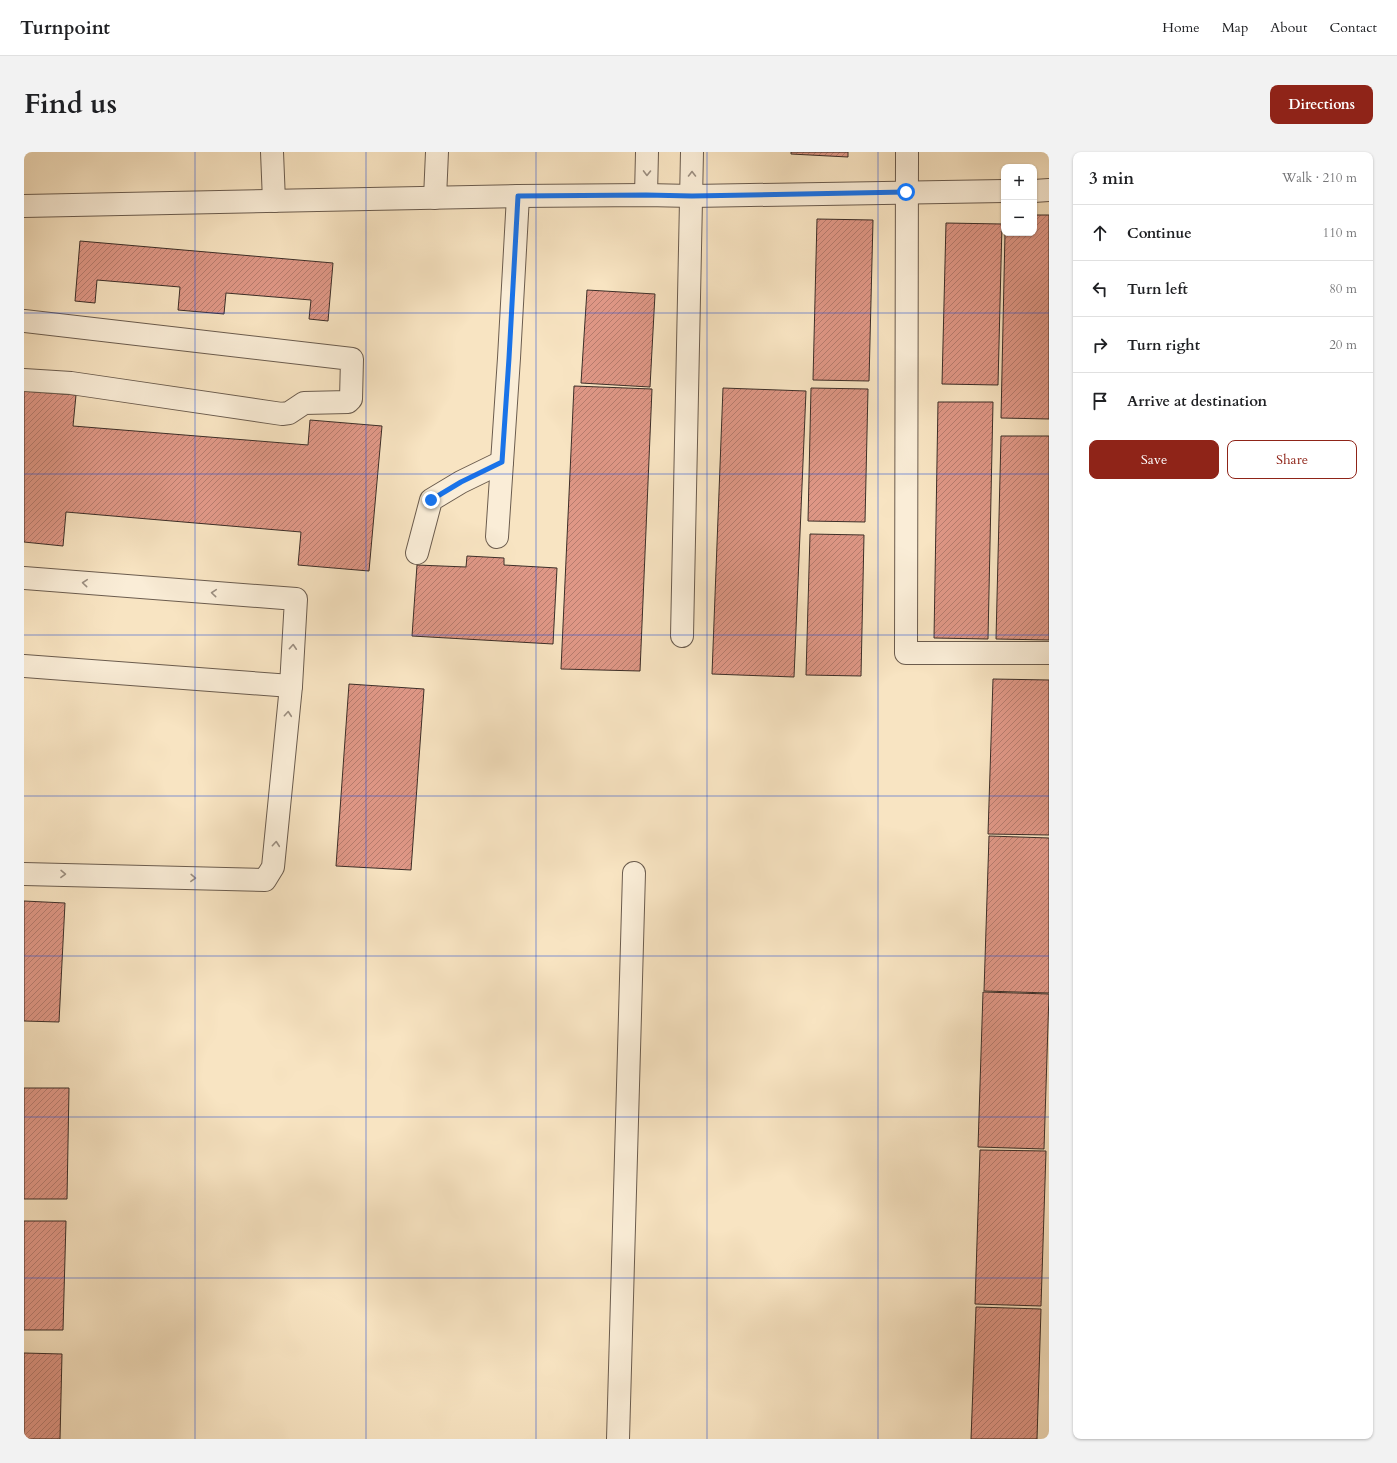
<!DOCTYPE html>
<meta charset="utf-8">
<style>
:root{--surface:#fff;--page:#f2f2f2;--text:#202124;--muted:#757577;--line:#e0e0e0;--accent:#8f2418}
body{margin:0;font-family:Cardo,serif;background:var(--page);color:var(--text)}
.controls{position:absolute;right:12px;top:12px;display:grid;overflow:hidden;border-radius:8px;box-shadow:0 1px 3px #0004}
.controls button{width:36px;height:36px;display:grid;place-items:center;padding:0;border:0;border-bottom:1px solid var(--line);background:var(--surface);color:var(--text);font:20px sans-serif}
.stop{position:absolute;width:12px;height:12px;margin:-9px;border:3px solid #1a73e8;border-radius:50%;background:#fff}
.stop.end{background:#1a73e8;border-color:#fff;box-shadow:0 1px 4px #0008}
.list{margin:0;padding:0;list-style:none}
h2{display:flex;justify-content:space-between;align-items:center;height:52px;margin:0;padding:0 16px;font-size:17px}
h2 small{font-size:13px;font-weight:400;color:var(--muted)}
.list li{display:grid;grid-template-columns:26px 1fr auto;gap:12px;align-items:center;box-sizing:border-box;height:56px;padding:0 16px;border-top:1px solid var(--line)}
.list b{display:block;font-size:15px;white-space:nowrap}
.list em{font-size:13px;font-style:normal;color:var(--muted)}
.actions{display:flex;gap:8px;padding:12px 16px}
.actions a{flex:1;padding:9px 0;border:1px solid var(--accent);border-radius:8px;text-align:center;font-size:14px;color:var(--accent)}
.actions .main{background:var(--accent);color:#fff}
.icon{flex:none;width:22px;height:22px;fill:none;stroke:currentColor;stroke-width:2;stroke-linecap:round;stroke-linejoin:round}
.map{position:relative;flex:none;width:1025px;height:1287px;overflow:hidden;border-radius:8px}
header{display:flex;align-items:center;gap:24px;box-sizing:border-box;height:56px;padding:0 20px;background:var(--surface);border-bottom:1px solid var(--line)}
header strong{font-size:19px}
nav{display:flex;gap:22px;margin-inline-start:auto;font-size:14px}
.intro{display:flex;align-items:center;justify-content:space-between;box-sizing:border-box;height:96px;padding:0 24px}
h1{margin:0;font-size:28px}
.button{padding:10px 18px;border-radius:8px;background:var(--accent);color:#fff;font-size:14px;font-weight:700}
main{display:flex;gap:24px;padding:0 24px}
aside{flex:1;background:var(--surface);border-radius:8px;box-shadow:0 1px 3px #0004}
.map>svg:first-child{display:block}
.building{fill:url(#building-hatch);stroke:#3c2e28}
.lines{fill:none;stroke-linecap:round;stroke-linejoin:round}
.minor-casing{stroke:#6b5c4e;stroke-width:24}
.minor{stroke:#faedd7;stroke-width:22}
.oneway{stroke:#9b8e80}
.route{stroke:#1a73e8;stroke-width:5}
.grid{fill:none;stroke:#1d4ed8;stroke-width:1;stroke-opacity:0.55}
</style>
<header>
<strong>Turnpoint</strong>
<nav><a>Home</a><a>Map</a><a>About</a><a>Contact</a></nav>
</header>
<div class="intro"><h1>Find us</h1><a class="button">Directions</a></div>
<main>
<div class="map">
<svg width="1025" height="1287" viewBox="0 0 1025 1287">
<defs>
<pattern id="building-hatch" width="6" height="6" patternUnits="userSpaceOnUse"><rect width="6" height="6" fill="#df9786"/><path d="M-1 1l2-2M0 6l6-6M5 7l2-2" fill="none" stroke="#b67c6e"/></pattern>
</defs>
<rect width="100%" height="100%" fill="#f8e4c2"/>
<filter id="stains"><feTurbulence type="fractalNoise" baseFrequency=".005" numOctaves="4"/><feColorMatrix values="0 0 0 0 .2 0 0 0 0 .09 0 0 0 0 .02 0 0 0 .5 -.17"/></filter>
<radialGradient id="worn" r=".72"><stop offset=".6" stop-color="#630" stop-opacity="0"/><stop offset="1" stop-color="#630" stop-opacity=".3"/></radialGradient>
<g class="building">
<path d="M767,0H824V5L767,2Z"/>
<path d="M1010,63H1025V267L977,266L981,81H1010Z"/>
<path d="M793,67L849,68L845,229L789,228Z"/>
<path d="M922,71L978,72L974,233L918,232Z"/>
<path d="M56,89L309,111L304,169L285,167L287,148L202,141L200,162L154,158L156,135L73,128L71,151L51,149Z"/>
<path d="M563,138L631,142L626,235L557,231Z"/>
<path d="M550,234L628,237L616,519L537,517Z"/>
<path d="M699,236L782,239L770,525L688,522Z"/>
<path d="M787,236L844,237L841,370L784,369Z"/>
<path d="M0,239L52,243L49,274L284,293L286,268L358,274L345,419L274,413L277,380L42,360L39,394L0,390Z"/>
<path d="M914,250H969L964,487L910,486Z"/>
<path d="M977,284H1025V488L972,487Z"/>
<path d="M786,382L840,383L837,524L782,523Z"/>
<path d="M443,404L480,406V413L533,416L529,492L388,484L393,413L442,415Z"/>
<path d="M969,527L1025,528V683L964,682Z"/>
<path d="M325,532L400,537L387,718L312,714Z"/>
<path d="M965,684L1025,686V841L960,839Z"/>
<path d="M0,749L41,751L35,870L0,869Z"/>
<path d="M959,840L1025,842L1020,997L954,995Z"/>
<path d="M0,936H45L43,1047H0Z"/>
<path d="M956,998L1022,999L1017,1154L951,1152Z"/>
<path d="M0,1069H42L39,1178H0Z"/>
<path d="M952,1155L1017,1157L1013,1287H947Z"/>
<path d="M0,1201L38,1202L36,1287H0Z"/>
</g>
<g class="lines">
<g class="minor-casing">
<g id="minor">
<path d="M248,0L250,49"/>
<path d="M883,0L882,501H1025"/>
<path d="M1010,39L1025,38"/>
<path d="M622,43L623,0"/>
<path d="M411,46L413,0"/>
<path d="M0,54L494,44L622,43L668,44L980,39"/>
<path d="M0,169L328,207L327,247L324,250L280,251L265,261L258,262L47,231L0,228"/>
<path d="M473,385L485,206L494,44"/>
<path d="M393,401L407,348L437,330L478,310"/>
<path d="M0,426L272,447L267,534L249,715L241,728L0,722"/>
<path d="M658,484L668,0"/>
<path d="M0,514L267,534"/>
<path d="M594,1287L610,721"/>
</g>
</g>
<use href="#minor" class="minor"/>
</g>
<defs><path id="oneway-chevron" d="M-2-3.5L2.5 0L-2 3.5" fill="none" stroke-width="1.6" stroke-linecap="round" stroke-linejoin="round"/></defs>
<g class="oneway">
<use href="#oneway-chevron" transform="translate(623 21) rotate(91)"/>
<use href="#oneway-chevron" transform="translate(668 22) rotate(-90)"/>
<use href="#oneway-chevron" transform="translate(61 431) rotate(-175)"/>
<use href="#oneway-chevron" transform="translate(190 441) rotate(-175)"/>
<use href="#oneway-chevron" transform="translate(269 495) rotate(-86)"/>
<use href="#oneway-chevron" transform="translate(264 562) rotate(-85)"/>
<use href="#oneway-chevron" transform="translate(252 692) rotate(-85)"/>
<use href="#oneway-chevron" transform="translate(39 722) rotate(1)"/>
<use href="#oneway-chevron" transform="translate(169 726) rotate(2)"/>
</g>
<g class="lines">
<path class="route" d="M407,348L437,330L478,310L485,206L494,44L622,43L668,44L882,40"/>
</g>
<path class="grid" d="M171,0V1287M342,0V1287M512,0V1287M683,0V1287M854,0V1287M0,161H1025M0,322H1025M0,483H1025M0,644H1025M0,804H1025M0,965H1025M0,1126H1025"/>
<rect width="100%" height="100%" filter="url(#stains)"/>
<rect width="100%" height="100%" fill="url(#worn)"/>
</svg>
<div class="controls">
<button>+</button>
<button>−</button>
</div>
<div class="stop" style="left:882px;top:40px"></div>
<div class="stop end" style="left:407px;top:348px"></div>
</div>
<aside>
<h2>3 min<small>Walk · 210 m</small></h2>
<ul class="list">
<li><svg class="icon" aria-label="ahead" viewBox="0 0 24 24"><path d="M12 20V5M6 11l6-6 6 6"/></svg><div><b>Continue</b></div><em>110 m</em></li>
<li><svg class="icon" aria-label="left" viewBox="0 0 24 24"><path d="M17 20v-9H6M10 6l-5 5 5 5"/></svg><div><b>Turn left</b></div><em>80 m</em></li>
<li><svg class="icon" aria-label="right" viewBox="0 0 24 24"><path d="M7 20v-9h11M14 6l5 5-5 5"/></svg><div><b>Turn right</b></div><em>20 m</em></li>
<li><svg class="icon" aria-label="arrive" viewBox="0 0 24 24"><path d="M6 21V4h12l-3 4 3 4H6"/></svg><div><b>Arrive at destination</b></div></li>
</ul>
<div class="actions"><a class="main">Save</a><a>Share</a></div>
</aside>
</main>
